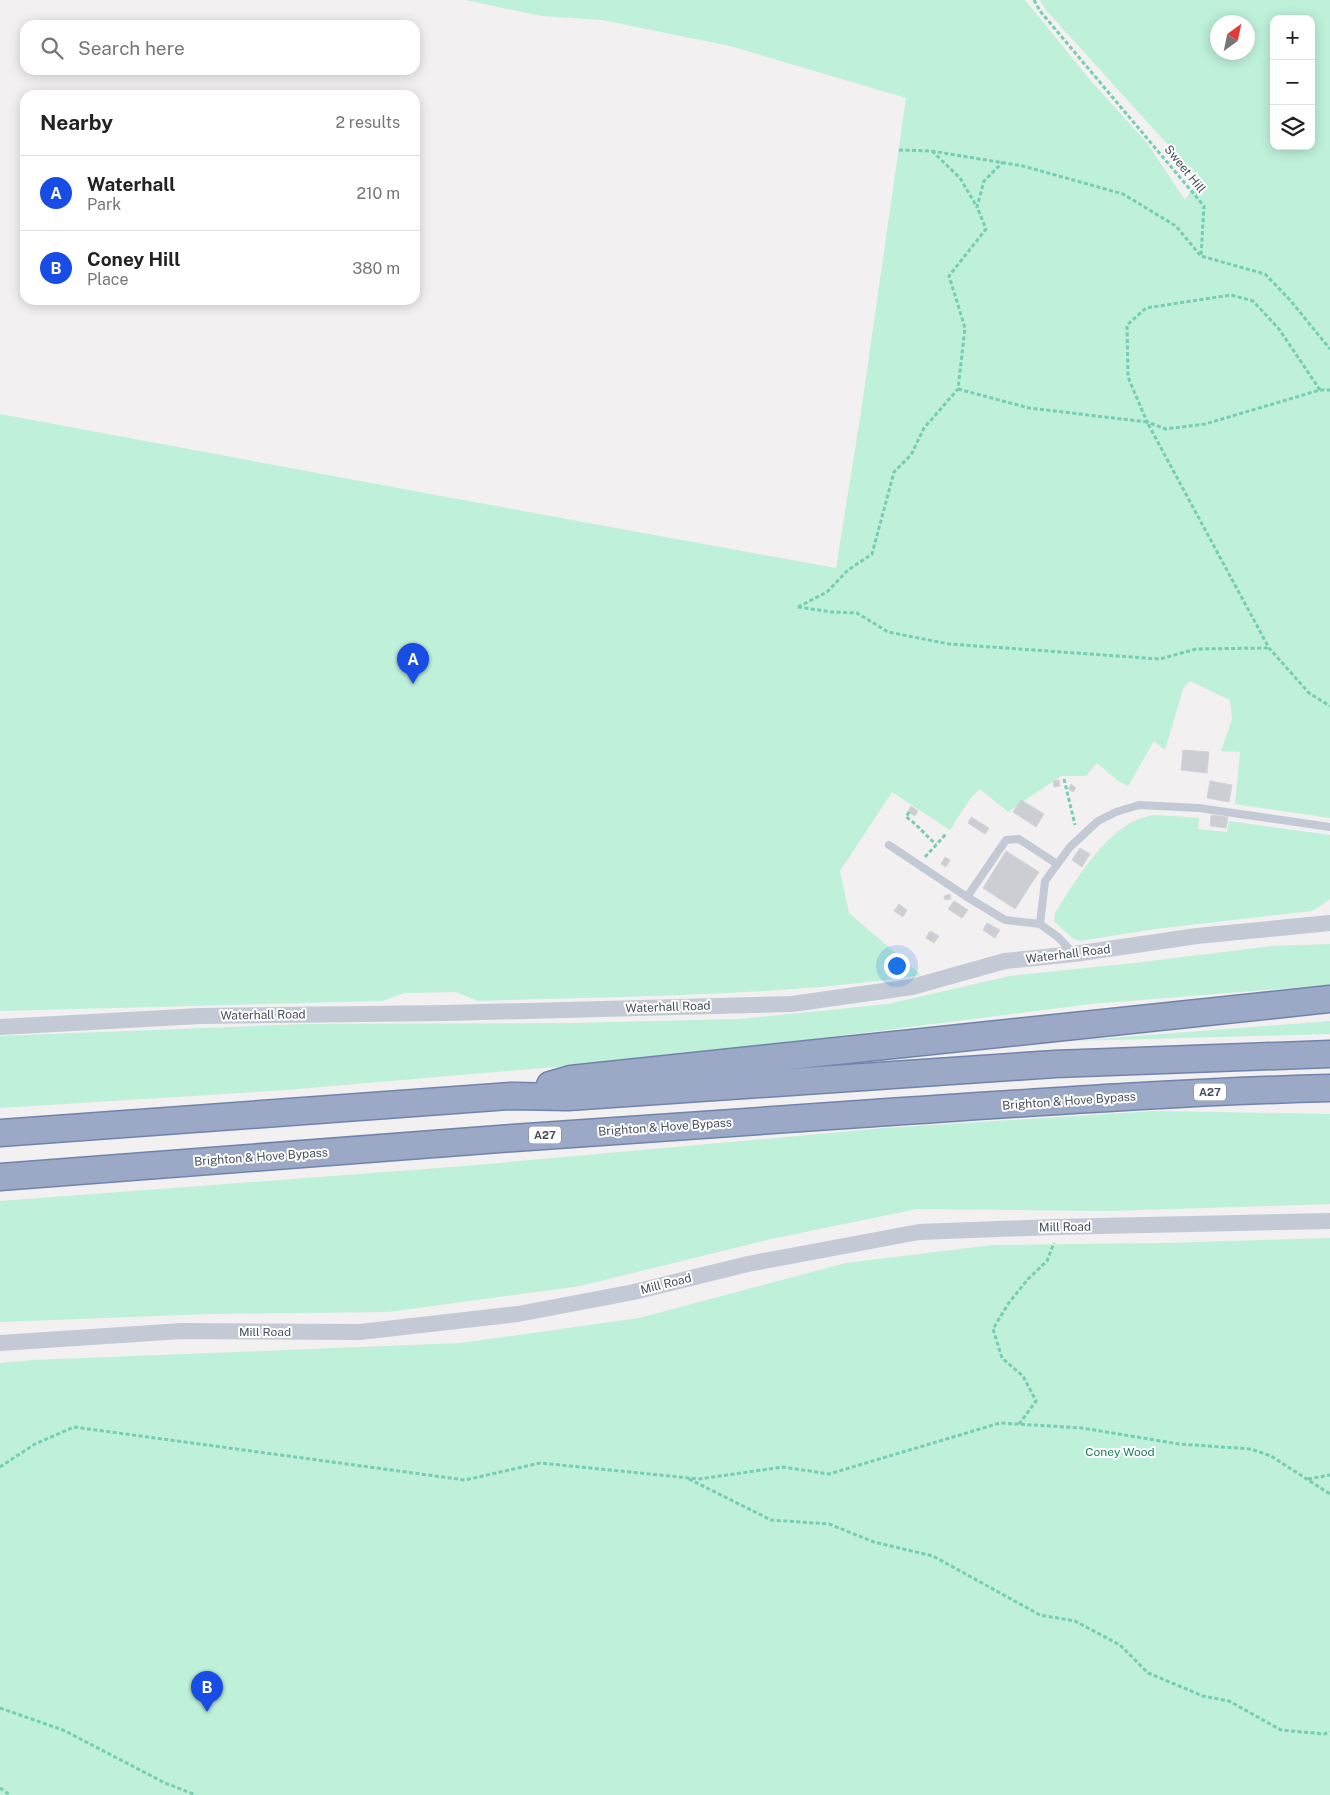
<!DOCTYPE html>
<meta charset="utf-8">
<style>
:root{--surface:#fff;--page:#f6f6f6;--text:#222;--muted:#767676;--line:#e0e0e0;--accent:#174de5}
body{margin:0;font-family:"Public Sans",sans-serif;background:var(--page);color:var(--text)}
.controls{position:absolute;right:15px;top:15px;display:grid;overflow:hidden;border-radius:10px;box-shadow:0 2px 12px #0003}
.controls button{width:45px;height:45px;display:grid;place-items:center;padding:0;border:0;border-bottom:1px solid var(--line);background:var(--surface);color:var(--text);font:25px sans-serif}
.compass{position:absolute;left:1210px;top:15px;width:45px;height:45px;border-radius:50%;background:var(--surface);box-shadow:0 2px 12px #0003;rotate:33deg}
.you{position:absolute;left:896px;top:965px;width:18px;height:18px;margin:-12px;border:4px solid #fff;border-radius:50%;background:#1a73e8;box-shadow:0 0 0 8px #1a73e833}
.badge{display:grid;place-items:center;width:32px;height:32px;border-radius:50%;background:var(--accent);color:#fff;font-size:16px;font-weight:700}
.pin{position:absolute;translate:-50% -41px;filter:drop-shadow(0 1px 2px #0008)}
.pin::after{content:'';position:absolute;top:26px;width:18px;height:15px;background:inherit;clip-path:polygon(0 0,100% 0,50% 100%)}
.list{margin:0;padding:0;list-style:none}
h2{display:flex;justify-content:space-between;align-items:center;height:65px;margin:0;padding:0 20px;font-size:21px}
h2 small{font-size:16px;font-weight:400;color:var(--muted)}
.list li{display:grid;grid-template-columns:32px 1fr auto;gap:15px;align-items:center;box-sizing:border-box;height:75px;padding:0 20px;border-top:1px solid var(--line)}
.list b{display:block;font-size:19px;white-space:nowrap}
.list p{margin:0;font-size:16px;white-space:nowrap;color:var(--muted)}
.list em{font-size:16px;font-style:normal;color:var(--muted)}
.icon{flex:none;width:28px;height:28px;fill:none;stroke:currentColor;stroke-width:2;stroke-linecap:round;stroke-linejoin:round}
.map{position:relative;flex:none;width:1330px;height:1795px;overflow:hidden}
.search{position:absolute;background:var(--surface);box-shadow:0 2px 12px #0003;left:20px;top:20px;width:400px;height:55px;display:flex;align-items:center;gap:12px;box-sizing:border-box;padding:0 18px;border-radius:15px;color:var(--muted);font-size:19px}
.panel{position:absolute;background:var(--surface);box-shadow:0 2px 12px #0003;left:20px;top:90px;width:400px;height:215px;border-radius:15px}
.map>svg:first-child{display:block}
.green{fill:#bef0da;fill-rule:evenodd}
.building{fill:#ccced4;stroke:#d4d4db}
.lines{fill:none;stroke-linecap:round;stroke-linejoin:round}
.trunk-casing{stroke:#7283ab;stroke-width:29}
.path{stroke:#75ceb2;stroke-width:3;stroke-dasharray:4 2.5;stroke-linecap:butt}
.service{stroke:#c3c9d5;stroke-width:8}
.minor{stroke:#c3c9d5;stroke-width:16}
.trunk{stroke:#9ba9c7;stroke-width:26}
.labels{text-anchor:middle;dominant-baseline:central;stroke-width:4;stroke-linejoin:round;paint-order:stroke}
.shield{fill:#fff;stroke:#7e848e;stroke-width:1}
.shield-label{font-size:11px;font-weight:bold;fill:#474f5d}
.street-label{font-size:12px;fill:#474f5d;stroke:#fff}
.park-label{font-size:12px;fill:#16815e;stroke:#fff}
</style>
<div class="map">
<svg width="1330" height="1795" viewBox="0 0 1330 1795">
<rect width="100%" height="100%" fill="#f2f0f0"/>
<g class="green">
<path d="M466,0H1025L1091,81L1147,143L1185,200L1199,179L1045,9L1040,0H1330V818L1235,804L1240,752L1221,751L1232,719L1230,700L1190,681L1183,689L1165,750L1154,741L1128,786L1118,781L1097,763L1086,776H1061L1008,812L980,789L970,799L950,830L892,792L840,871L849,913L921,975C775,997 625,996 478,1001L456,992L404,993L382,1001L0,1011V414L441,496L836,568L861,412L906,98L730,46L602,20L541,16ZM1274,19H1311V146H1274ZM1218,22H1248V52H1218Z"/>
<path d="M1157,815L1199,818L1198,829L1227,832L1229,821L1330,835V899L1312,911L1155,929L1080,941L1072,938L1054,921L1055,913C1077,879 1112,817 1157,815Z"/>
<path d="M1330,944V985L1091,1004L807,1040L567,1066L286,1090L0,1108V1036L305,1024L574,1023L739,1019L888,1004L1010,976L1134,963L1272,946Z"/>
<path d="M1330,1021V1034L1072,1041Z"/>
<path d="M1156,1111L1330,1114V1204L1109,1211L917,1209L771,1239L580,1286L388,1312L208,1314L0,1322V1201L465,1166L885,1128Z"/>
<path d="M1330,1238V1795H0V1363L33,1360L461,1343L639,1318L846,1263L992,1245L1166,1243Z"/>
</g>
<g class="building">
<path d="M1183,750L1209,752L1207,773L1181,770Z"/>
<path d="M1059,780L1060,786L1054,787L1053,781Z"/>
<path d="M1210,781L1232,785L1229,802L1207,798Z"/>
<path d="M1071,784L1076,788L1073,792L1068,789Z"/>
<path d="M1021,800L1044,814L1036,827L1013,812Z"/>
<path d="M911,806L918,811L915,816L908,812Z"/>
<path d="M1211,815L1228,817L1226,828L1210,826Z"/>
<path d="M971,817L989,828L985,834L968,823Z"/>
<path d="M1080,848L1090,854L1082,867L1072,860Z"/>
<path d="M1006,851L1039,872L1015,909L983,888Z"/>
<path d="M945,857L950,860L946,867L941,864Z"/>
<path d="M950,894L951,899L945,900L944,896Z"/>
<path d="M954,901L968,910L962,918L948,909Z"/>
<path d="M899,904L907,910L903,917L894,911Z"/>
<path d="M987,923L1000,930L995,938L983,930Z"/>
<path d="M930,931L939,936L934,943L926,938Z"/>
</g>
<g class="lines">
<g class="trunk-casing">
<g id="trunk">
<path d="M550,1085L571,1079L1330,999"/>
<path d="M0,1133L511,1096L568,1097L1055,1064L1330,1054"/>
<path d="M0,1177C292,1154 583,1132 875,1113C1027,1103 1178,1092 1330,1088"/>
</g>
</g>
<g class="path">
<path d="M1034,0L1040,11L1204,206L1201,256L1265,274L1290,300L1330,349"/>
<path d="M899,150L931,151L1023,166L1123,194L1176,226L1200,255"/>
<path d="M932,151L960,178L977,207"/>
<path d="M958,389L1029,408L1147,422L1269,648L1309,693L1330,706"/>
<path d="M1320,390L1279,329L1253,301L1231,295L1146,308L1127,325L1128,377L1147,422L1166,429L1205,424L1320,390H1330"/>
<path d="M798,607L827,592L848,570L872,554L894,472L911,455L924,428L958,389L965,328L949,276L986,229L977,207L984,181L1003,162"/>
<path d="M798,607L832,612L857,613L888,632L949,644L1160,659L1196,649L1269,648"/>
<path d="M1064,779L1075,825"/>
<path d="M909,812L906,817C917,824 926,836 936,844"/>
<path d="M925,857L946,834"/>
<path d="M1019,1424L1036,1401L1023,1376L1002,1358L993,1329L1008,1304L1028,1279L1047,1261L1054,1243"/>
<path d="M0,1467L35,1444L74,1427L465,1480L540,1463L699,1479L783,1467L829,1474L1000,1423L1082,1428L1179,1444L1251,1449L1271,1456L1330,1494"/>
<path d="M689,1479L771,1520L829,1524L874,1542L933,1556L1040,1615L1075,1621L1120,1645L1148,1673L1203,1696L1229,1701L1281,1730L1324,1734L1330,1732"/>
<path d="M1308,1479L1330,1475"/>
<path d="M0,1708L63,1730L165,1783L196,1795"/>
<path d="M0,1788L10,1795"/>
</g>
<g class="service">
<path d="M889,845L967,897L1005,920L1040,924"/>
<path d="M967,897L1006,840L1019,839L1057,864"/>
<path d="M1073,953L1058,937L1040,924L1045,881L1070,847L1098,821L1116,812L1139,805L1199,808L1330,827"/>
</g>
<g class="minor">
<path d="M0,1027L200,1016L447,1013L792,1004L912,987L1005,961L1074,954L1197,936L1330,923"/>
<path d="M0,1343L182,1331L360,1332L518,1314L634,1292L748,1264L919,1232L1054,1227L1330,1221"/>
</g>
<use href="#trunk" class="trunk"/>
</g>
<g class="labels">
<g class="shield">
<rect x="1194" y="1083.5" width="32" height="17" rx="4"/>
<rect x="529" y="1126.5" width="32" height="17" rx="4"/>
</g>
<g class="shield-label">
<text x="1210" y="1092">A27</text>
<text x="545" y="1135">A27</text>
</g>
<g class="street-label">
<text transform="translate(1185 169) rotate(51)">Sweet Hill</text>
<text transform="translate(1068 954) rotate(-7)">Waterhall Road</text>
<text transform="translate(668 1007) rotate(-2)">Waterhall Road</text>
<text transform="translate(263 1015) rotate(-1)">Waterhall Road</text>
<text transform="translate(1069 1101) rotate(-4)">Brighton &amp; Hove Bypass</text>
<text transform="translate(665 1127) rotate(-4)">Brighton &amp; Hove Bypass</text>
<text transform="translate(261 1157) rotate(-4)">Brighton &amp; Hove Bypass</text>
<text transform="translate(1065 1227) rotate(-1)">Mill Road</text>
<text transform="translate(666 1284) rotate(-14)">Mill Road</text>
<text x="265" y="1332">Mill Road</text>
</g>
<g class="park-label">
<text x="1120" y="1452">Coney Wood</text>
</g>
</g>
</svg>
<div class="controls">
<button>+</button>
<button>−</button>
<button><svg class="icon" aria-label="layers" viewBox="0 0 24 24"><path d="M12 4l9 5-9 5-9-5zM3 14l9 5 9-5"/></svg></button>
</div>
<svg class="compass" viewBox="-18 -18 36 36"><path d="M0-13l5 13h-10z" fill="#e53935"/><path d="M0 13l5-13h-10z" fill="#767676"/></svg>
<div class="you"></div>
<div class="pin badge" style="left:413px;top:684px">A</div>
<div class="pin badge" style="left:207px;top:1712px">B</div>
<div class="search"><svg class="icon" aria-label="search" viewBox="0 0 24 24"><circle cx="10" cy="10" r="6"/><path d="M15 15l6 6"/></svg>Search here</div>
<section class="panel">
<h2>Nearby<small>2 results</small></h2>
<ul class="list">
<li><span class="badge">A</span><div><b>Waterhall</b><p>Park</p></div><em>210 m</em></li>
<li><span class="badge">B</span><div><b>Coney Hill</b><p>Place</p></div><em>380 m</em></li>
</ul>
</section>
</div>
